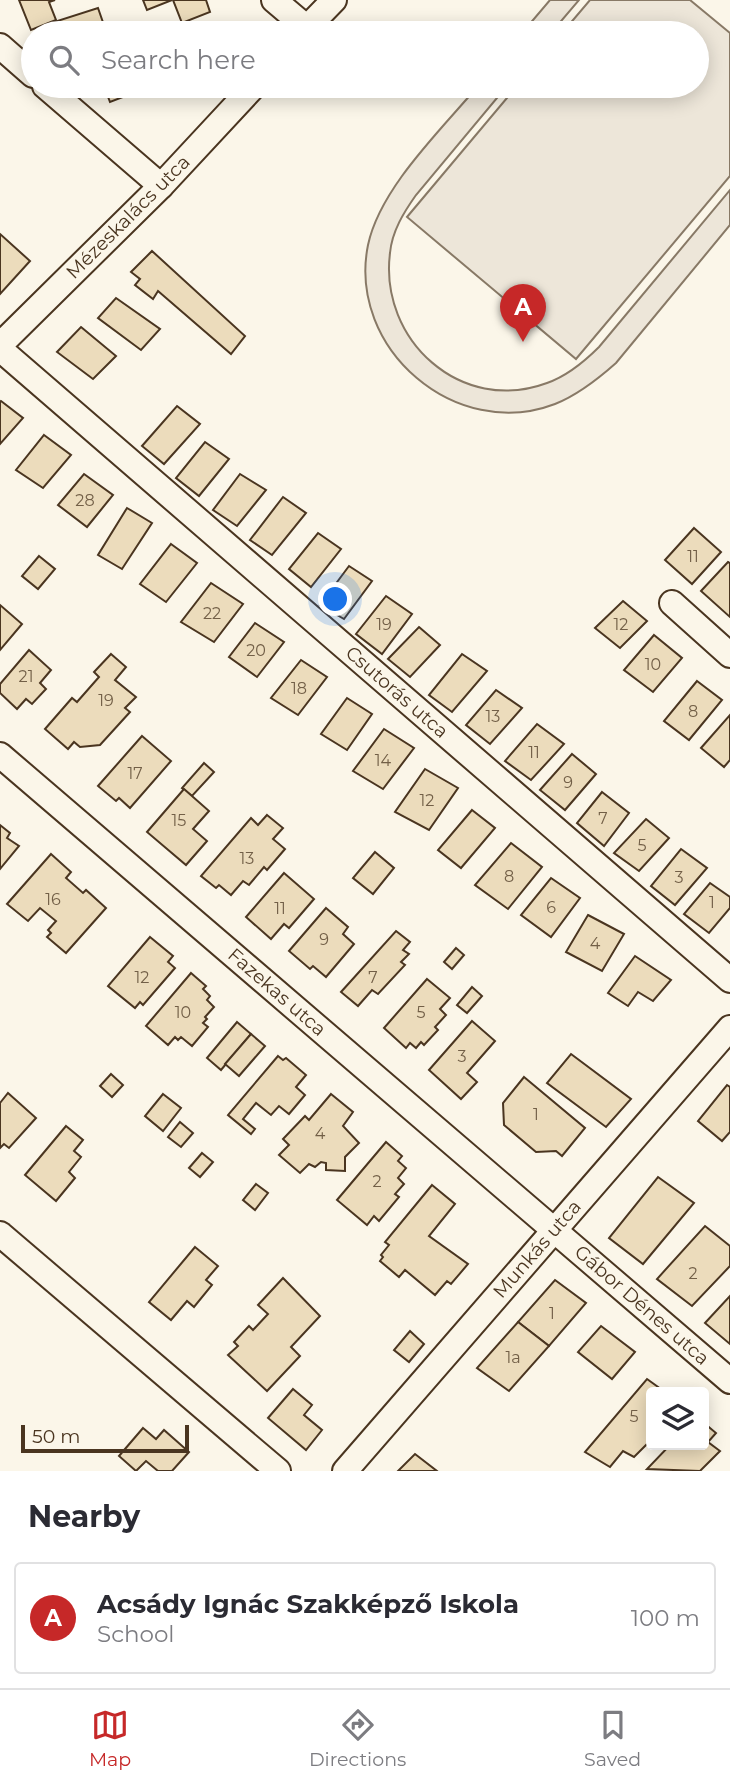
<!DOCTYPE html>
<meta charset="utf-8">
<style>
:root{--surface:#fff;--page:#f2f2f3;--text:#2b2b33;--muted:#7c7c81;--line:#e1e1e2;--accent:#c62828}
body{margin:0;font-family:Montserrat,sans-serif;background:var(--page);color:var(--text)}
.controls{position:absolute;right:21px;bottom:21px;display:grid;overflow:hidden;border-radius:7px;box-shadow:0 4px 18px #0003}
.controls button{width:63px;height:63px;display:grid;place-items:center;padding:0;border:0;border-bottom:2px solid var(--line);background:var(--surface);color:var(--text);font:35px sans-serif}
.scale{position:absolute;left:21px;bottom:18px;width:168px;box-sizing:border-box;padding-left:7px;border:4px solid #4a3520;border-top:0;font-size:19px;line-height:24px;white-space:nowrap;color:#4a3520;-webkit-text-stroke:5px #fbf6e9;paint-order:stroke}
.you{position:absolute;left:336px;top:600px;width:24px;height:24px;margin:-18px;border:5px solid #fff;border-radius:50%;background:#1a73e8;box-shadow:0 0 0 10px #1a73e833}
.badge{display:grid;place-items:center;width:46px;height:46px;border-radius:50%;background:var(--accent);color:#fff;font-size:23px;font-weight:700}
.pin{position:absolute;translate:-50% -58px;filter:drop-shadow(0 2px 4px #0008)}
.pin::after{content:'';position:absolute;top:37px;width:24px;height:21px;background:inherit;clip-path:polygon(0 0,100% 0,50% 100%)}
.list{margin:0;padding:0;list-style:none}
h2{display:flex;justify-content:space-between;align-items:center;height:91px;margin:0;padding:0 28px;font-size:30px}
h2 small{font-size:23px;font-weight:400;color:var(--muted)}
.list li{display:grid;grid-template-columns:46px 1fr auto;gap:21px;align-items:center;box-sizing:border-box;height:112px;margin:0 14px 14px;padding:0 14px;border:2px solid var(--line);border-radius:7px}
.list b{display:block;font-size:26px;white-space:nowrap}
.list p{margin:0;font-size:23px;white-space:nowrap;color:var(--muted)}
.list em{font-size:23px;font-style:normal;color:var(--muted)}
.icon{flex:none;width:38px;height:38px;fill:none;stroke:currentColor;stroke-width:2;stroke-linecap:round;stroke-linejoin:round}
.map{position:relative;flex:none;width:730px;height:1471px;overflow:hidden}
.search{position:absolute;background:var(--surface);box-shadow:0 4px 18px #0003;left:21px;right:21px;top:21px;height:77px;display:flex;align-items:center;gap:18px;box-sizing:border-box;padding:0 24px;border-radius:38px;color:var(--muted);font-size:26px}
.sheet{height:217px;background:var(--surface)}
nav{display:flex;justify-content:space-around;align-items:center;box-sizing:border-box;height:98px;border-top:2px solid var(--line);background:var(--surface);font-size:19px;color:var(--muted)}
nav a{display:grid;justify-items:center;gap:4px}
nav .on{color:var(--accent)}
.map>svg:first-child{display:block}
.green{fill:#ede6d9;stroke:#887966;stroke-width:2}
.building{fill:#ecdcbc;stroke:#4a3520;stroke-width:2}
.lines{fill:none;stroke-linecap:round;stroke-linejoin:round}
.minor-casing{stroke:#4a3520;stroke-width:28}
.minor{stroke:#fbf6e9;stroke-width:24}
.labels{text-anchor:middle;dominant-baseline:central;stroke-width:5;stroke-linejoin:round;paint-order:stroke}
.number-label{font-size:16px;fill:#725f47}
.street-label{font-size:19px;fill:#4a3520;stroke:#fbf6e9}
</style>
<div class="map">
<svg width="730" height="1471" viewBox="0 0 730 1471">
<rect width="100%" height="100%" fill="#fbf6e9"/>
<g class="green">
<path d="M550,0H579L551,33H522Z"/>
<path d="M590,0H690L730,33V176L576,359L407,217L517,86H697V33H562Z"/>
<path d="M478,86H507L416,195C404,212 392,231 390,253C379,340 461,415 547,383C567,376 584,362 599,347L730,190V225L616,363C598,379 578,395 555,404C456,442 347,349 368,245C380,188 441,130 478,86Z"/>
</g>
<g class="building">
<path d="M19,0H55L49,2L56,20L31,30Z"/>
<path d="M143,0H172L147,10Z"/>
<path d="M173,0H206L210,12L182,23Z"/>
<path d="M98,8L106,31L59,33L54,22Z"/>
<path d="M104,86H133L136,92L110,102Z"/>
<path d="M0,234L30,261L0,294Z"/>
<path d="M152,251L245,336L231,354L158,291L153,299L135,285L140,279L131,272Z"/>
<path d="M116,298L160,329L141,350L98,318Z"/>
<path d="M81,327L116,356L93,379L57,352Z"/>
<path d="M1,401L23,418L0,444V402Z"/>
<path d="M177,406L200,424L164,464L142,446Z"/>
<path d="M44,435L71,455L43,488L16,470Z"/>
<path d="M205,442L229,459L199,496L176,478Z"/>
<path d="M84,474L113,495L87,527L58,505Z"/>
<path d="M240,474L266,490L237,526L213,510Z"/>
<path d="M283,497L306,513L272,555L250,540Z"/>
<path d="M127,508L152,523L122,569L98,555Z"/>
<path d="M694,528L721,552L692,584L665,560Z"/>
<path d="M318,533L341,549L311,587L289,569Z"/>
<path d="M171,544L197,563L166,602L140,584Z"/>
<path d="M39,556L55,569L38,589L22,576Z"/>
<path d="M728,562L730,563V617L701,591Z"/>
<path d="M349,566L372,581L344,619L320,605Z"/>
<path d="M211,583L243,604L214,642L181,622Z"/>
<path d="M386,596L412,614L382,654L356,634Z"/>
<path d="M623,601L647,621L620,648L595,628Z"/>
<path d="M0,605L22,624L0,650Z"/>
<path d="M255,623L284,642L257,677L229,657Z"/>
<path d="M419,627L440,645L410,677L388,659Z"/>
<path d="M654,635L682,658L653,692L624,670Z"/>
<path d="M29,650L51,670L40,683L46,689L32,704L26,699L17,709L0,693V684Z"/>
<path d="M111,654L126,667L115,680L136,697L125,708L130,712L100,745L80,747L74,742L68,749L45,729L72,698L77,702L99,677L94,672Z"/>
<path d="M462,654L487,671L452,712L429,695Z"/>
<path d="M301,660L327,677L298,715L271,698Z"/>
<path d="M697,681L722,700L689,740L664,721Z"/>
<path d="M496,690L522,708L490,744L466,725Z"/>
<path d="M347,698L372,714L347,750L321,734Z"/>
<path d="M730,715V760L724,767L701,748Z"/>
<path d="M537,724L564,744L531,780L505,761Z"/>
<path d="M384,729L414,748L383,789L353,771Z"/>
<path d="M142,736L171,761L130,808L119,798L116,801L98,786Z"/>
<path d="M572,754L596,774L565,810L540,790Z"/>
<path d="M204,763L214,772L192,796L182,788Z"/>
<path d="M425,769L458,788L429,830L395,812Z"/>
<path d="M184,789L209,811L193,829L207,841L186,865L147,832Z"/>
<path d="M602,792L629,813L604,846L577,823Z"/>
<path d="M472,810L495,828L461,868L438,850Z"/>
<path d="M267,815L283,828L273,839L285,849L267,870L264,867L249,885L243,881L231,895L219,885L216,888L201,876L251,818L258,825Z"/>
<path d="M646,819L669,838L639,871L614,853Z"/>
<path d="M0,825L10,833L7,838L19,846L0,869Z"/>
<path d="M511,843L542,867L508,909L475,885Z"/>
<path d="M681,849L707,868L675,905L651,886Z"/>
<path d="M375,852L394,868L373,894L353,878Z"/>
<path d="M51,854L71,872L66,878L83,893L86,890L106,908L66,953L47,937L51,933L48,930L56,921L40,908L28,921L7,904Z"/>
<path d="M284,873L314,899L289,928L284,924L271,939L246,917Z"/>
<path d="M551,878L580,898L551,937L521,915Z"/>
<path d="M710,883L730,897V908L709,933L684,914Z"/>
<path d="M326,908L348,927L343,934L354,944L326,977L313,966L310,969L289,951Z"/>
<path d="M588,915L624,934L602,971L566,952Z"/>
<path d="M396,931L410,942L403,950L409,954L401,962L405,965L378,994L372,990L358,1006L341,992Z"/>
<path d="M150,937L173,956L168,962L175,968L143,1005L140,1002L135,1008L108,986Z"/>
<path d="M456,948L464,955L452,969L444,962Z"/>
<path d="M635,956L671,980L653,1001L638,992L628,1006L608,993Z"/>
<path d="M191,973L206,986L203,989L210,996L207,1000L214,1007L205,1017L207,1019L203,1023L208,1027L192,1046L181,1037L178,1040L175,1037L168,1045L146,1026Z"/>
<path d="M427,979L450,998L440,1009L446,1015L435,1027L438,1030L424,1045L421,1042L416,1048L410,1043L406,1048L384,1028Z"/>
<path d="M472,987L482,996L467,1013L457,1005Z"/>
<path d="M472,1021L495,1041L467,1073L477,1082L461,1099L429,1070Z"/>
<path d="M237,1022L251,1034L221,1070L207,1058Z"/>
<path d="M251,1034L265,1046L239,1076L225,1064Z"/>
<path d="M571,1054L631,1099L606,1127L547,1083Z"/>
<path d="M278,1056L283,1060L286,1058L306,1075L296,1087L305,1095L289,1114L279,1106L271,1115L256,1103L243,1119L255,1129L251,1134L228,1115Z"/>
<path d="M111,1074L123,1085L112,1097L100,1086Z"/>
<path d="M524,1077L585,1128L562,1156L556,1151L536,1152L504,1125L503,1103Z"/>
<path d="M727,1085L730,1087V1132L722,1141L698,1121Z"/>
<path d="M8,1093L36,1118L9,1148L4,1144L0,1148V1103Z"/>
<path d="M163,1094L181,1108L163,1131L145,1116Z"/>
<path d="M331,1094L353,1112L343,1126L359,1143L345,1157V1171L326,1170V1163L321,1162L315,1167L309,1164L300,1173L279,1155L289,1145L283,1139L305,1116L309,1120Z"/>
<path d="M180,1122L193,1133L181,1147L168,1137Z"/>
<path d="M66,1126L83,1140L74,1151L81,1157L69,1172L75,1178L56,1201L25,1175Z"/>
<path d="M386,1142L402,1156L398,1161L406,1168L398,1178L404,1184L395,1194L399,1197L379,1221L374,1216L367,1225L337,1200Z"/>
<path d="M202,1153L213,1162L200,1177L189,1168Z"/>
<path d="M658,1177L694,1203L643,1264L609,1238Z"/>
<path d="M256,1184L268,1193L255,1210L243,1200Z"/>
<path d="M432,1185L455,1204L429,1236L468,1264L451,1284L447,1281L435,1295L405,1270L399,1277L380,1261L383,1257L381,1255L389,1245L385,1242Z"/>
<path d="M705,1226L730,1246V1266L692,1306L657,1279Z"/>
<path d="M195,1247L218,1266L206,1280L212,1285L194,1307L187,1301L171,1320L149,1302Z"/>
<path d="M283,1278L320,1316L291,1347L300,1356L267,1391L228,1355L238,1346L234,1342L249,1326L253,1330L268,1314L258,1305Z"/>
<path d="M555,1280L586,1303L549,1346L518,1322Z"/>
<path d="M730,1296V1344L705,1323Z"/>
<path d="M518,1322L549,1346L509,1391L477,1368Z"/>
<path d="M601,1326L635,1352L612,1379L578,1352Z"/>
<path d="M410,1331L424,1344L409,1362L394,1350Z"/>
<path d="M647,1379L665,1392H651V1440L634,1457L623,1451L610,1467L585,1452Z"/>
<path d="M293,1389L312,1405L304,1415L322,1430L306,1450L268,1418Z"/>
<path d="M704,1423L716,1433L708,1442L720,1451L700,1471L647,1469L670,1445H704Z"/>
<path d="M143,1428L156,1439L164,1430L189,1452L172,1471H158L146,1461L136,1471L119,1456Z"/>
<path d="M415,1454L437,1471H398Z"/>
</g>
<g class="lines">
<g class="minor-casing">
<g id="minor">
<path d="M274,0L307,28"/>
<path d="M302,33L334,0"/>
<path d="M0,46L33,75"/>
<path d="M45,86L161,186"/>
<path d="M0,345L161,186L254,86"/>
<path d="M0,349L730,980"/>
<path d="M672,603L730,655"/>
<path d="M0,755L730,1381"/>
<path d="M0,1234L278,1471"/>
<path d="M345,1471L730,1028"/>
</g>
</g>
<use href="#minor" class="minor"/>
</g>
<g class="labels">
<g class="number-label">
<text x="85" y="500">28</text>
<text x="693" y="556">11</text>
<text x="212" y="613">22</text>
<text x="384" y="624">19</text>
<text x="621" y="624">12</text>
<text x="256" y="650">20</text>
<text x="653" y="664">10</text>
<text x="26" y="676">21</text>
<text x="299" y="688">18</text>
<text x="106" y="700">19</text>
<text x="693" y="711">8</text>
<text x="493" y="716">13</text>
<text x="534" y="752">11</text>
<text x="383" y="760">14</text>
<text x="135" y="773">17</text>
<text x="568" y="782">9</text>
<text x="427" y="800">12</text>
<text x="603" y="818">7</text>
<text x="179" y="820">15</text>
<text x="642" y="845">5</text>
<text x="247" y="858">13</text>
<text x="509" y="876">8</text>
<text x="679" y="877">3</text>
<text x="53" y="899">16</text>
<text x="712" y="902">1</text>
<text x="551" y="907">6</text>
<text x="280" y="908">11</text>
<text x="324" y="939">9</text>
<text x="595" y="943">4</text>
<text x="142" y="977">12</text>
<text x="373" y="977">7</text>
<text x="183" y="1012">10</text>
<text x="421" y="1012">5</text>
<text x="462" y="1056">3</text>
<text x="536" y="1114">1</text>
<text x="320" y="1133">4</text>
<text x="377" y="1181">2</text>
<text x="693" y="1273">2</text>
<text x="552" y="1313">1</text>
<text x="513" y="1357">1a</text>
<text x="634" y="1416">5</text>
</g>
<g class="street-label">
<text transform="translate(128 217) rotate(-45)">Mézeskalács utca</text>
<text transform="translate(397 692) rotate(41)">Csutorás utca</text>
<text transform="translate(277 992) rotate(41)">Fazekas utca</text>
<text transform="translate(537 1249) rotate(-49)">Munkás utca</text>
<text transform="translate(642 1305) rotate(41)">Gábor Dénes utca</text>
</g>
</g>
</svg>
<div class="controls">
<button><svg class="icon" aria-label="layers" viewBox="0 0 24 24"><path d="M12 4l9 5-9 5-9-5zM3 14l9 5 9-5"/></svg></button>
</div>
<div class="scale">50 m</div>
<div class="you"></div>
<div class="pin badge" style="left:523px;top:342px">A</div>
<div class="search"><svg class="icon" aria-label="search" viewBox="0 0 24 24"><circle cx="10" cy="10" r="6"/><path d="M15 15l6 6"/></svg>Search here</div>
</div>
<section class="sheet">
<h2>Nearby<small></small></h2>
<ul class="list">
<li><span class="badge">A</span><div><b>Acsády Ignác Szakképző Iskola</b><p>School</p></div><em>100 m</em></li>
</ul>
</section>
<nav>
<a class="on"><svg class="icon" aria-label="map" viewBox="0 0 24 24"><path d="M3 6l6-2 6 2 6-2v14l-6 2-6-2-6 2zM9 4v14M15 6v14"/></svg>Map</a>
<a><svg class="icon" aria-label="directions" viewBox="0 0 24 24"><path d="M12 3l9 9-9 9-9-9zM9 14v-3h6M13 9l2 2-2 2"/></svg>Directions</a>
<a><svg class="icon" aria-label="saved" viewBox="0 0 24 24"><path d="M7 4h10v16l-5-4-5 4z"/></svg>Saved</a>
</nav>
